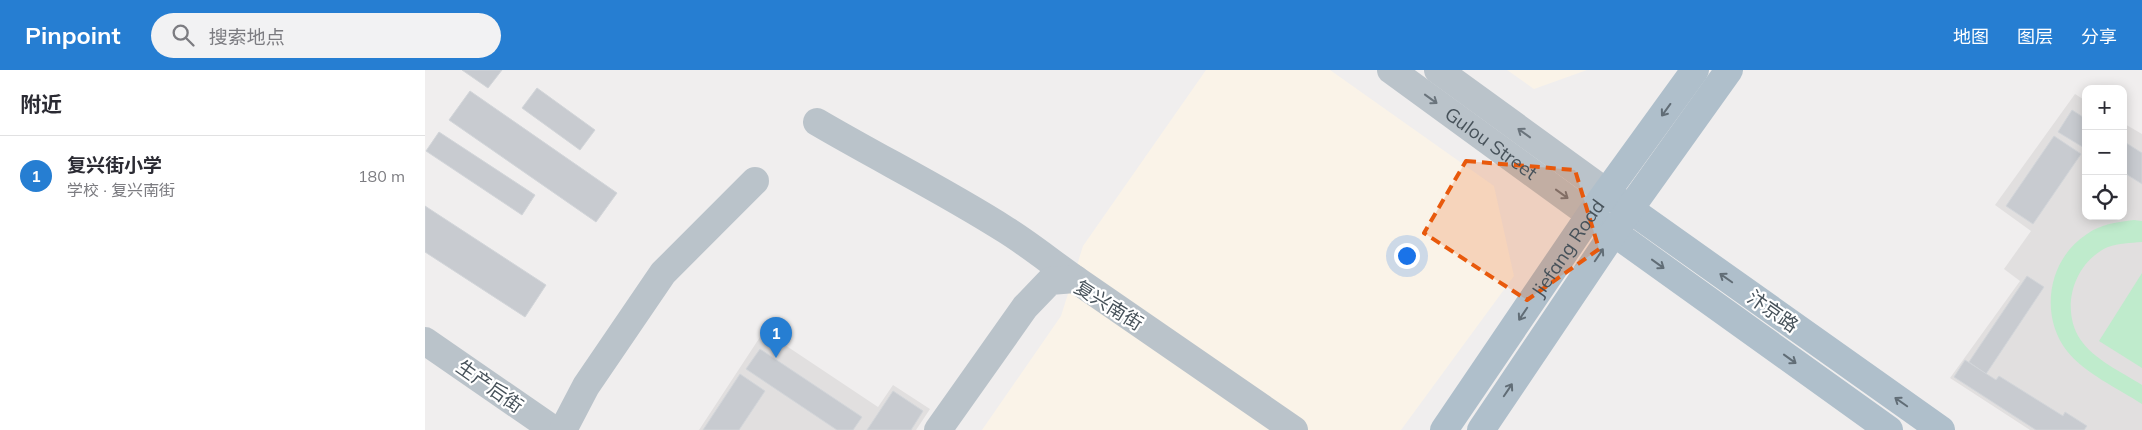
<!DOCTYPE html>
<html lang="zh">
<meta charset="utf-8">
<style>
:root{--surface:#fff;--page:#f2f2f3;--text:#2b2b33;--muted:#7c7c81;--line:#e1e1e2;--accent:#267ed2}
body{margin:0;font-family:Mulish,"Noto Sans SC",sans-serif;background:var(--page);color:var(--text)}
.controls{position:absolute;right:15px;top:15px;display:grid;overflow:hidden;border-radius:10px;box-shadow:0 2px 12px #0003}
.controls button{width:45px;height:45px;display:grid;place-items:center;padding:0;border:0;border-bottom:1px solid var(--line);background:var(--surface);color:var(--text);font:25px sans-serif}
.you{position:absolute;left:981px;top:185px;width:18px;height:18px;margin:-12px;border:4px solid #fff;border-radius:50%;background:#1a73e8;box-shadow:0 0 0 8px #1a73e833}
.badge{display:grid;place-items:center;width:32px;height:32px;border-radius:50%;background:var(--accent);color:#fff;font-size:16px;font-weight:700}
.pin{position:absolute;translate:-50% -41px;filter:drop-shadow(0 1px 2px #0008)}
.pin::after{content:'';position:absolute;top:26px;width:18px;height:15px;background:inherit;clip-path:polygon(0 0,100% 0,50% 100%)}
.list{margin:0;padding:0;list-style:none}
h2{display:flex;justify-content:space-between;align-items:center;height:65px;margin:0;padding:0 20px;font-size:21px}
h2 small{font-size:16px;font-weight:400;color:var(--muted)}
.list li{display:grid;grid-template-columns:32px 1fr auto;gap:15px;align-items:center;box-sizing:border-box;height:80px;padding:0 20px;border-top:1px solid var(--line)}
.list b{display:block;font-size:19px;white-space:nowrap}
.list p{margin:0;font-size:16px;white-space:nowrap;color:var(--muted)}
.list em{font-size:16px;font-style:normal;color:var(--muted)}
.icon{flex:none;width:28px;height:28px;fill:none;stroke:currentColor;stroke-width:2;stroke-linecap:round;stroke-linejoin:round}
.map{position:relative;flex:none;width:1717px;height:360px;overflow:hidden}
header{display:flex;align-items:center;gap:30px;box-sizing:border-box;height:70px;padding:0 25px;background:var(--accent);color:#fff}
header strong{font-size:24px}
nav{display:flex;gap:28px;margin-inline-start:auto;font-size:18px}
.search{width:350px;height:45px;background:var(--page);display:flex;align-items:center;gap:12px;box-sizing:border-box;padding:0 18px;border-radius:28px;color:var(--muted);font-size:19px}
main{display:flex}
aside{flex:1;background:var(--surface)}
.map>svg:first-child{display:block}
.commercial{fill:#faf3e8}
.education{fill:#e1dfdf}
.green{fill:#bfebcc}
.building{fill:#c8cbd0;stroke:#d2d5d9}
.lines{fill:none;stroke-linecap:round;stroke-linejoin:round}
.minor{stroke:#bac3ca;stroke-width:28}
.major{stroke:#afbfcb;stroke-width:28}
.oneway{stroke:#6a747c}
.oneway2{stroke:#616d76}
.marked{fill:#e8590c;fill-opacity:0.2;stroke:#e8590c;stroke-width:4;stroke-dasharray:10 6;stroke-linejoin:round}
.labels{text-anchor:middle;dominant-baseline:central;stroke-width:4.5;stroke-linejoin:round;paint-order:stroke}
.street-label{font-size:19px;fill:#47525a;stroke:#fff}
</style>
<header>
<strong>Pinpoint</strong>
<div class="search"><svg class="icon" aria-label="search" viewBox="0 0 24 24"><circle cx="10" cy="10" r="6"/><path d="M15 15l6 6"/></svg>搜索地点</div>
<nav><a>地图</a><a>图层</a><a>分享</a></nav>
</header>
<main>
<aside>
<h2>附近<small></small></h2>
<ul class="list">
<li><span class="badge">1</span><div><b>复兴街小学</b><p>学校 · 复兴南街</p></div><em>180 m</em></li>
</ul>
</aside>
<div class="map">
<svg width="1717" height="360" viewBox="0 0 1717 360">
<rect width="100%" height="100%" fill="#f0eeee"/>
<g class="commercial">
<path d="M781,0H905L1069,116L1089,206L976,360H557L636,246L658,176Z"/>
<path d="M1082,0H1162L1109,19Z"/>
</g>
<g class="education">
<path d="M1650,24L1661,31V146H1698V53L1717,64V360H1605L1525,308L1595,211L1579,199L1606,161L1570,135Z"/>
<path d="M339,261L453,337L468,315L505,339L491,360H274Z"/>
</g>
<g class="green">
<path d="M1709,150L1717,151V172C1705,173 1694,173 1683,177C1649,192 1635,238 1655,269C1669,290 1697,302 1717,315V334C1694,319 1659,303 1642,281C1614,245 1623,189 1662,164C1676,154 1692,152 1709,150Z"/>
<path d="M1717,203V298L1674,271Z"/>
</g>
<g class="building">
<path d="M37,0H77L63,18Z"/>
<path d="M112,18L170,60L155,80L97,38Z"/>
<path d="M45,21L192,123L171,152L24,50Z"/>
<path d="M1647,40L1661,49V79L1633,62Z"/>
<path d="M14,62L110,125L97,145L1,81Z"/>
<path d="M1629,66L1656,84L1608,154L1581,136Z"/>
<path d="M1698,71L1717,83V114L1698,102Z"/>
<path d="M0,136L121,215L100,247L0,182Z"/>
<path d="M1602,206L1619,217L1561,304L1544,292Z"/>
<path d="M335,279L437,347L428,360H412L321,299Z"/>
<path d="M1540,290L1571,310L1574,306L1638,346L1640,342L1662,356L1659,360H1611L1529,307Z"/>
<path d="M315,304L340,321L314,360H278Z"/>
<path d="M468,321L498,341L486,360H442Z"/>
</g>
<g class="lines">
<g class="minor">
<path id="s1" d="M966,0L1165,145"/>
<path d="M1013,0L1181,122"/>
<path d="M392,52C455,89 520,121 581,160C605,175 627,193 650,209"/>
<path d="M0,271L129,360"/>
<path d="M138,360L161,316L238,203L330,111"/>
<path d="M513,360L600,237L625,211L650,209L869,360"/>
</g>
<g class="major">
<path d="M1189,128L1516,360"/>
<path d="M1174,152L1464,360"/>
<path id="s2" d="M1019,360L1165,145L1270,0"/>
<path d="M1056,360L1204,140L1304,0"/>
</g>
</g>
<defs><path id="oneway-shaft" d="M-6 0H5M1.5-3L5.5 0L1.5 3" fill="none" stroke-width="1.6" stroke-linecap="round" stroke-linejoin="round" transform="scale(1.25)"/></defs>
<g class="oneway">
<use href="#oneway-shaft" transform="translate(1006 29) rotate(36)"/>
<use href="#oneway-shaft" transform="translate(1099 63) rotate(-144)"/>
<use href="#oneway-shaft" transform="translate(1137 124) rotate(36)"/>
</g>
<g class="oneway2">
<use href="#oneway-shaft" transform="translate(1241 40) rotate(126)"/>
<use href="#oneway-shaft" transform="translate(1174 185) rotate(-56)"/>
<use href="#oneway-shaft" transform="translate(1233 194) rotate(36)"/>
<use href="#oneway-shaft" transform="translate(1301 208) rotate(-145)"/>
<use href="#oneway-shaft" transform="translate(1098 244) rotate(124)"/>
<use href="#oneway-shaft" transform="translate(1365 289) rotate(36)"/>
<use href="#oneway-shaft" transform="translate(1083 320) rotate(-56)"/>
<use href="#oneway-shaft" transform="translate(1476 332) rotate(-145)"/>
</g>
<path class="marked" d="M1041,91L1150,100L1174,179L1102,230L999,163Z"/>
<g class="labels">
<g class="street-label">
<text stroke="none"><textPath href="#s1" startOffset="124">Gulou Street</textPath></text>
<text stroke="none"><textPath href="#s2" startOffset="220">Jiefang Road</textPath></text>
<text transform="translate(684 235) rotate(32)">复兴南街</text>
<text transform="translate(1348 241) rotate(35)">汴京路</text>
<text transform="translate(65 316) rotate(35)">生产后街</text>
</g>
</g>
</svg>
<div class="controls">
<button>+</button>
<button>−</button>
<button><svg class="icon" aria-label="locate" viewBox="0 0 24 24"><circle cx="12" cy="12" r="6"/><path d="M12 2v4M12 18v4M2 12h4M18 12h4"/></svg></button>
</div>
<div class="you"></div>
<div class="pin badge" style="left:351px;top:288px">1</div>
</div>
</main>
